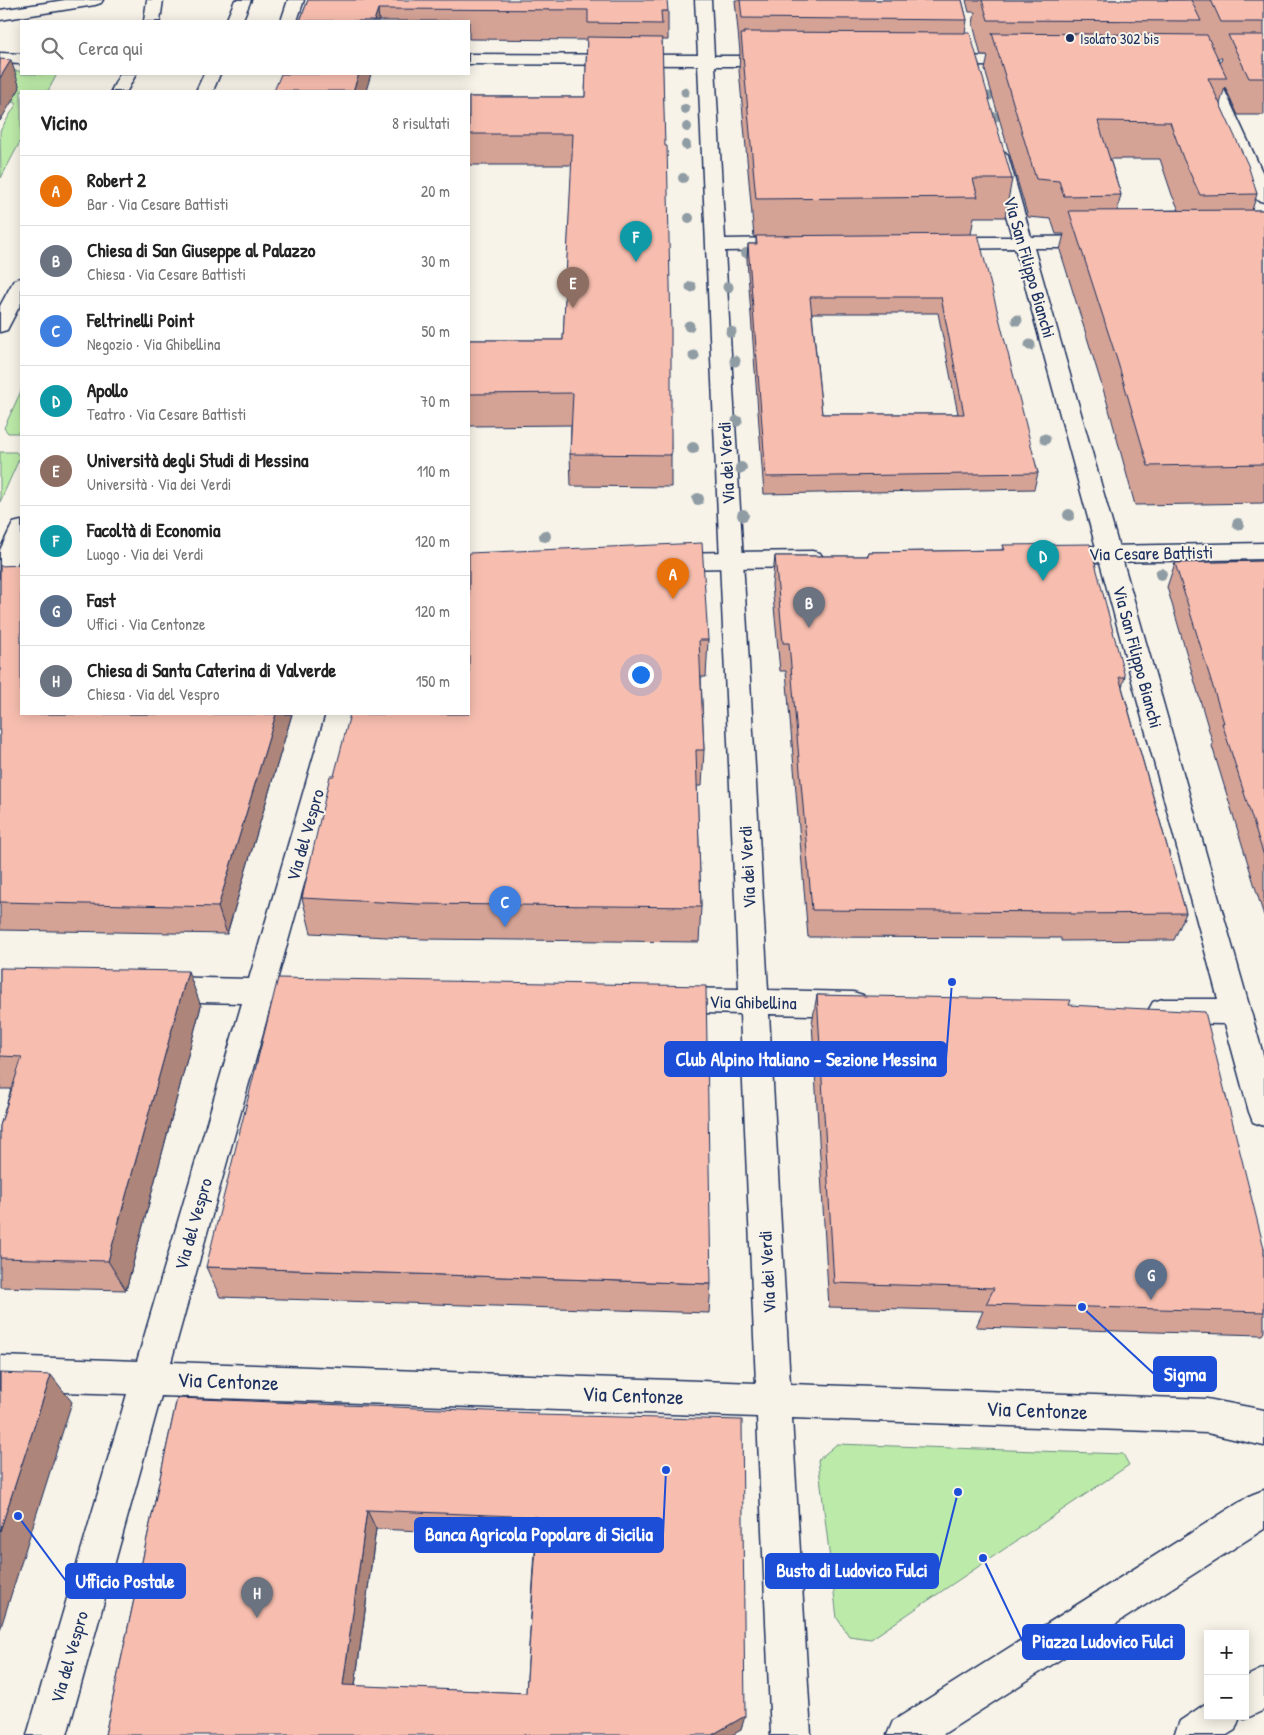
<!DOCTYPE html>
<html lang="it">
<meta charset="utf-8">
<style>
:root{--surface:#fff;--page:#f6f6f6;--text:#222;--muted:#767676;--line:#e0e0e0;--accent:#2563eb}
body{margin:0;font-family:"Patrick Hand",sans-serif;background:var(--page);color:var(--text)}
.controls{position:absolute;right:15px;bottom:15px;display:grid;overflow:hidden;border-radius:0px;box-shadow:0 2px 12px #0003}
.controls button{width:45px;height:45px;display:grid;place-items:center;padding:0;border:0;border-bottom:1px solid var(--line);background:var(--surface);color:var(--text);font:25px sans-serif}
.you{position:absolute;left:640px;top:674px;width:18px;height:18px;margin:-12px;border:4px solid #fff;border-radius:50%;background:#1a73e8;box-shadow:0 0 0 8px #1a73e833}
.badge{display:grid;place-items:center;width:32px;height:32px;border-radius:50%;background:var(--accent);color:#fff;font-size:16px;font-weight:700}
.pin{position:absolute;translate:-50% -41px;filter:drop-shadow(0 1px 2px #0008)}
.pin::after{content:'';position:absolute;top:26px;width:18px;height:15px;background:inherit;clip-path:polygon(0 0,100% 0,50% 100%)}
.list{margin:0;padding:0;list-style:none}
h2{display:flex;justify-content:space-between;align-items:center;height:65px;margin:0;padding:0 20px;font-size:21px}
h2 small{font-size:16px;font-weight:400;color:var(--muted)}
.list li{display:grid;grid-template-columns:32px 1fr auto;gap:15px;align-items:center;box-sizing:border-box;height:70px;padding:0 20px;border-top:1px solid var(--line)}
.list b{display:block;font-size:19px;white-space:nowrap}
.list p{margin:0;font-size:16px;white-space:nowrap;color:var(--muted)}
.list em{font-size:16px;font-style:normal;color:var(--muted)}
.icon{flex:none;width:28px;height:28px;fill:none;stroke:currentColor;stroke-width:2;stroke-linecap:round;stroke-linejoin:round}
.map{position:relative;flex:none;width:1264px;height:1735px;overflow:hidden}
.search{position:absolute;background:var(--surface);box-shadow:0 2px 12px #0003;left:20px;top:20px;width:450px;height:55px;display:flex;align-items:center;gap:12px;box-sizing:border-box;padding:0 18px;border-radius:0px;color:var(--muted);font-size:19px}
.panel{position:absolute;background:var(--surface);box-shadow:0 2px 12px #0003;left:20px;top:90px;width:450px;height:625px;border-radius:0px}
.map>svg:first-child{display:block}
.green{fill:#bceaa8;stroke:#6c8c83}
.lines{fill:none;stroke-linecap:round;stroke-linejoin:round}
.minor-casing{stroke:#1b2f5e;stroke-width:3}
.tertiary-casing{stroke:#1b2f5e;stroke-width:3}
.secondary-casing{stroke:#1b2f5e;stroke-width:3}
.minor{fill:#f7f3e8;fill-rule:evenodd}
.tertiary{fill:#f7f3e8;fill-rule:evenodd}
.secondary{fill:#f7f3e8;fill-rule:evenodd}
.tree{fill:#909ca4}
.wall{fill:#d4a396;stroke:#1b2f5e;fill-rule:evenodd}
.shaded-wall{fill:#ad857a;stroke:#1b2f5e}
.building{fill:#f7beaf;stroke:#1b2f5e;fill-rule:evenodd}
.poi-dot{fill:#1b2f5e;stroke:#f7f3e8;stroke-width:2}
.labels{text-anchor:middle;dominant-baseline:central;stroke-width:4;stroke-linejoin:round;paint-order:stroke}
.far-poi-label{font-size:15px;fill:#1b2f5e;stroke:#f7f3e8;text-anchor:start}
.street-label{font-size:18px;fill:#1b2f5e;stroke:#f7f3e8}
.near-street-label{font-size:21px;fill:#1b2f5e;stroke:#f7f3e8}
.leader{fill:none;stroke:#1d4ed8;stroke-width:2}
.callout-dot{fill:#1d4ed8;stroke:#f7f3e8;stroke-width:2}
.callout{fill:#1d4ed8;stroke:#1d4ed8;stroke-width:2}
.callout-label{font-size:19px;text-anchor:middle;font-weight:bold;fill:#fff}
</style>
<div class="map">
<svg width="1264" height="1735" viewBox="0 0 1264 1735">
<rect width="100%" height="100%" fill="#f7f3e8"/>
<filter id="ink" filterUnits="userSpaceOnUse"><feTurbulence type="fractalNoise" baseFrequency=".02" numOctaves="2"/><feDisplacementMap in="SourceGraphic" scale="10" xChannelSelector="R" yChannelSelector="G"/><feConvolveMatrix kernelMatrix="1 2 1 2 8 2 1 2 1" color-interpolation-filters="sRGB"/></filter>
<g filter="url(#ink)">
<g class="green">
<path d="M0,71H21V74H57L48,91H21V140L1,178L0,131L17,103L11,102L15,94Z"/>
<path d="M21,391V433H8L4,428Z"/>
<path d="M0,452H16L20,457L0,502Z"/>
<path d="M837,1444L1123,1454L1129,1465L871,1639L849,1636L837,1618L818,1460Z"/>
</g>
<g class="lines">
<g class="minor-casing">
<g id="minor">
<path d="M65,0H103L101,3L95,5L0,20V10Z"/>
<path d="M235,0H251L242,21H226Z"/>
<path d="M288,0H304L297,21H281Z"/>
<path d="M695,0H711L714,56H777L783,57L785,61L783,65L777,66H715L725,239L785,238L792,240L795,244L792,248L785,250L725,251L768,990L853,992L863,995L868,1004L863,1013L853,1016L769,1014L790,1384L1207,1399L1264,1410V1446L1207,1433L792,1418L811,1735H771L757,1417L161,1396L67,1735H27L127,1394L0,1390V1356L137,1361L242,1003L158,1001L148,998L143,989L148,980L158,977L249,979L326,714H352L277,980L313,981L323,984L328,993L323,1002L313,1005L271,1004L171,1362L756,1383L740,1014L668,1012L658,1009L653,1000L658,991L668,988L739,989L698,65L469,64V54L698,55Z"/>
<path d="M1167,0H1183L1264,176V202L1257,200L1255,196Z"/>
<path d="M0,53L21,54V64L0,63Z"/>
<path d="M940,56L1025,57L1031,58L1033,62L1031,66L1025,67L934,65L932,61L934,57Z"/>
<path d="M204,74H220L213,91H196Z"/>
<path d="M999,151L1005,152L1008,156L1031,237L1100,236L1107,238L1110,242L1107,246L1100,248H1034L1264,1058V1126L1253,1122L1249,1112L1225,1024L1163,1023L1153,1020L1148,1011L1153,1002L1163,999H1218L1015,248L943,249L936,247L933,243L936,239L943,237H1012L990,156L993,152Z"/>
<path d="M21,521V555L11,577L0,578V550L13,523Z"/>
</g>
</g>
<g class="tertiary-casing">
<g id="tertiary">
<path d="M1264,1490V1529L942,1735H887L893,1721L1251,1495Z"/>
<path d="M1264,1668V1710L1245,1719L1240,1717L1235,1730L1227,1735H1174L1180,1721L1208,1702V1716H1245V1677Z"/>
</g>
</g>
<g class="secondary-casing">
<g id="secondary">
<path d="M147,0H163L160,21H144Z"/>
<path d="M120,74H136L127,91H111Z"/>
<path d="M21,278V303L7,330L0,332V306L14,280Z"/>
<path d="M1264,543V559L1055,563L1047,561L1043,555L1047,549L1055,547Z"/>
<path d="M812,551L820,553L824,559L820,565L812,567L665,569L657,567L653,561L657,555L665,553Z"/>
</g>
</g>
<use href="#minor" class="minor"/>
<use href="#tertiary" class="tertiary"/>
<use href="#secondary" class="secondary"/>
</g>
<g class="tree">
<circle cx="685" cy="92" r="4.5"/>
<circle cx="989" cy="96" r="4.5"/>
<circle cx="685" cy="109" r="5"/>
<circle cx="995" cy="117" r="5"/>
<circle cx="687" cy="127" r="5"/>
<circle cx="686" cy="145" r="5"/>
<circle cx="683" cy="178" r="5"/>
<circle cx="689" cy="218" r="5"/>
<circle cx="746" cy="253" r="5"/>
<circle cx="691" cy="287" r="5.5"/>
<circle cx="728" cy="287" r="5.5"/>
<circle cx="1017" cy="320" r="5.5"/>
<circle cx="689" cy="326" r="5.5"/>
<circle cx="731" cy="332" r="5.5"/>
<circle cx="1030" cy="345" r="5.5"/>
<circle cx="694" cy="356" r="5.5"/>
<circle cx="735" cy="361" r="5.5"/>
<circle cx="737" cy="421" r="5.5"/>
<circle cx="1045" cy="439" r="5.5"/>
<circle cx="693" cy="448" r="6"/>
<circle cx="741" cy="468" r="6"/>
<circle cx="698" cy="499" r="6"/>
<circle cx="743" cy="515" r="6"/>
<circle cx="1069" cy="515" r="6"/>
<circle cx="1238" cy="524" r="6"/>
<circle cx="545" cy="536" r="6"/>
<circle cx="1161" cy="574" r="6"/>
</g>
<g class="wall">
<path d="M308,0L668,11V40H662L671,455V487L571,486L570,454L571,425L469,426V340H563L572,165H469V97H585L587,40L469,39V21H300Z"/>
<path d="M735,0H962L967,20L965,33L1012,179L1005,217H974L971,234L1038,473L1034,489L764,494L747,260L748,244H756V237H754L739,70L740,52ZM812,313H938L958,414H822Z"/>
<path d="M966,0H1264V115H1238L1225,87L1220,104L1257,194L1252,210H1264V503L1135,505L1107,402L1060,250L1064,234H1056L1051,219L1028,217L985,70L988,56H981L973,24L975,12H969ZM1218,58H1222L1220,64ZM1110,159H1160L1172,195L1179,210L1117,211L1121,195Z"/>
<path d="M1003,545L1125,677L1122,687L1186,913L1174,940L1061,941V938L808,937L786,671H780L772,585L775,556H867L868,552L1002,550Z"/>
<path d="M469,553L708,640L706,677H701L704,750L702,786H697L701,907L699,942L424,939L311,933L302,898L334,776Z"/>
<path d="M1264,561V916L1212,746L1213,744L1167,587L1175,563Z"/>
<path d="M0,566L21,714H292L227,934L0,930Z"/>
<path d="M0,968L201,1006L126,1290L0,1287V1126L11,1089H0Z"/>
<path d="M817,995L1069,1005L1264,1248V1332L1262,1335L976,1327L983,1311L829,1307L812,1023Z"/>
<path d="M206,1267L711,1284L709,1313L220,1297Z"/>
<path d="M177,1398L537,1415L741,1730L105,1735ZM376,1529L536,1536L526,1693L355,1686Z"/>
</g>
<g class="shaded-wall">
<path d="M378,9L379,21H374Z"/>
<path d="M11,60L20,88L0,121V78Z"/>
<path d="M359,74H371L366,91H353Z"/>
<path d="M276,714H292L227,934L218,907Z"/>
<path d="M188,971L201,1006L126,1290L108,1261Z"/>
<path d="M51,1375L72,1402L0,1630V1531Z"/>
<path d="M367,1510L376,1529L353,1700L343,1685Z"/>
<path d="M745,1716L741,1730L732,1735H712Z"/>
</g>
<g class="building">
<path d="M308,0H667L668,11H661L662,24L588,23V10L378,9L374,21H300Z"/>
<path d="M740,0H962L967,20L742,18Z"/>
<path d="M982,0H1191L1201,21L988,20Z"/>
<path d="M1211,0H1264V22H1221Z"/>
<path d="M744,32L970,33L1012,179H973L978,197L756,199L741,34H744Z"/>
<path d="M992,33L1207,35L1227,78H1208L1248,165L1257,194L1200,195L1183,158L1170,122L1098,121L1121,195L1064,196L1059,181L1036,179Z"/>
<path d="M1228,35H1264V78H1249Z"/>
<path d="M587,37L662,38L665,146H667L671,330V455L570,454L573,393L469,394V340H563L573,134H469V97H585Z"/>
<path d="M0,59L11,60L0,78Z"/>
<path d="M281,74H359L353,91H274Z"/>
<path d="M1264,210V464L1148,466L1118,363L1069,211Z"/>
<path d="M978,234L1038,473L766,477L748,244H757L756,236ZM810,297H941L964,414H822Z"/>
<path d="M702,543L708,640H699L704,750H696L701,907L418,904L302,898L330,776H334L350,714H469V553Z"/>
<path d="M1090,544L1125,677H1119L1186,913L1071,914L1070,912L812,910L789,643H783L775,556H868V552L1005,550L1003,545Z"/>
<path d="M1264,561V856L1222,723H1224L1175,563Z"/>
<path d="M21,565V714H276L218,907L0,902V566Z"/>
<path d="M0,968L188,971L108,1261L0,1258V1126L22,1057L0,1056Z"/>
<path d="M278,978L706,986L711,1284L206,1267Z"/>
<path d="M817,995L1071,1000L1069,1005L1205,1012L1264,1248V1312L986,1304L994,1288L834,1283Z"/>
<path d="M0,1373L51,1375L0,1531Z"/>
<path d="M177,1398L537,1413V1415L742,1420L745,1716L712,1735H105ZM367,1510L538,1517L526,1693L343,1685Z"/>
</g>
</g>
<circle class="poi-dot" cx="1070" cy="38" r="5"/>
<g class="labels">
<g class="far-poi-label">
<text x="1080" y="38">Isolato 302 bis</text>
</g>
<g class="street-label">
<text transform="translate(1030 267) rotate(74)">Via San Filippo Bianchi</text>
<text transform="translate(726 463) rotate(-93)">Via dei Verdi</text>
<text transform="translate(1151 553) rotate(-1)">Via Cesare Battisti</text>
<text transform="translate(1138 657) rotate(75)">Via San Filippo Bianchi</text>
<text transform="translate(305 835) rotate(-74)">Via del Vespro</text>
<text transform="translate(747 867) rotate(-93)">Via dei Verdi</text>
<text transform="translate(753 1002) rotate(1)">Via Ghibellina</text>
<text transform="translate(193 1224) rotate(-74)">Via del Vespro</text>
<text transform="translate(767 1272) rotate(-93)">Via dei Verdi</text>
<text transform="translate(69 1657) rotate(-74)">Via del Vespro</text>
</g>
<g class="near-street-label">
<text transform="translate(228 1381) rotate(2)">Via Centonze</text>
<text transform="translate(633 1395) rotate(2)">Via Centonze</text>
<text transform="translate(1037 1410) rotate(2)">Via Centonze</text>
</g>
</g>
<path class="leader" d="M952 982L946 1059M1082 1307L1154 1374M666 1470L663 1535M958 1492L938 1571M18 1516L66 1581M983 1558L1023 1642"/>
<g class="callout-dot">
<circle cx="952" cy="982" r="5"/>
<circle cx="1082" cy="1307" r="5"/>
<circle cx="666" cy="1470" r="5"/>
<circle cx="958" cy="1492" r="5"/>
<circle cx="18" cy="1516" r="5"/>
<circle cx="983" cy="1558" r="5"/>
</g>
<g class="callout">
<rect x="665" y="1042" width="281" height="34" rx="5"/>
<rect x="1154" y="1357" width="62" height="34" rx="5"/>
<rect x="415" y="1518" width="248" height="34" rx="5"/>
<rect x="766" y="1554" width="172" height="34" rx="5"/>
<rect x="66" y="1564" width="119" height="34" rx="5"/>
<rect x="1023" y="1625" width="161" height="34" rx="5"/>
</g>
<g class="callout-label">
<text x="806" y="1066">Club Alpino Italiano - Sezione Messina</text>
<text x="1185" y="1381">Sigma</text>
<text x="539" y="1541">Banca Agricola Popolare di Sicilia</text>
<text x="852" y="1577">Busto di Ludovico Fulci</text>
<text x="125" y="1588">Ufficio Postale</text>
<text x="1103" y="1648">Piazza Ludovico Fulci</text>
</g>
</svg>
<div class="controls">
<button>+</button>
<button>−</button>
</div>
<div class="you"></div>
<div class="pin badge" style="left:673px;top:599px;background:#e8710a">A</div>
<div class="pin badge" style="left:809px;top:628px;background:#6b7280">B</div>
<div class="pin badge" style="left:505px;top:927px;background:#3f7fe0">C</div>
<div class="pin badge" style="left:1043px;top:581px;background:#0f9aa8">D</div>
<div class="pin badge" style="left:573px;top:308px;background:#8d6e63">E</div>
<div class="pin badge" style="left:636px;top:262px;background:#0f9aa8">F</div>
<div class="pin badge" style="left:1151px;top:1300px;background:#5c6f8a">G</div>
<div class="pin badge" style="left:257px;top:1618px;background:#6b7280">H</div>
<div class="search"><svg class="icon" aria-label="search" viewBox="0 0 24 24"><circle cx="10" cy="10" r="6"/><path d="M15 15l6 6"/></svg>Cerca qui</div>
<section class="panel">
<h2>Vicino<small>8 risultati</small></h2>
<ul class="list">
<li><span class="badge" style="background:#e8710a">A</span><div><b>Robert 2</b><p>Bar · Via Cesare Battisti</p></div><em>20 m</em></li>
<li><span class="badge" style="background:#6b7280">B</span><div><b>Chiesa di San Giuseppe al Palazzo</b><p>Chiesa · Via Cesare Battisti</p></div><em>30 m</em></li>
<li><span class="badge" style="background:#3f7fe0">C</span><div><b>Feltrinelli Point</b><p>Negozio · Via Ghibellina</p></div><em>50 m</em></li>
<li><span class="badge" style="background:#0f9aa8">D</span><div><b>Apollo</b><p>Teatro · Via Cesare Battisti</p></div><em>70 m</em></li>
<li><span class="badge" style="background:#8d6e63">E</span><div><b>Università degli Studi di Messina</b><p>Università · Via dei Verdi</p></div><em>110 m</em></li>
<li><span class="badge" style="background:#0f9aa8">F</span><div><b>Facoltà di Economia</b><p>Luogo · Via dei Verdi</p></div><em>120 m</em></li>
<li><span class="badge" style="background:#5c6f8a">G</span><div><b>Fast</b><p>Uffici · Via Centonze</p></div><em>120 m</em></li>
<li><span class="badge" style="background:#6b7280">H</span><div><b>Chiesa di Santa Caterina di Valverde</b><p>Chiesa · Via del Vespro</p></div><em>150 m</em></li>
</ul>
</section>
</div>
